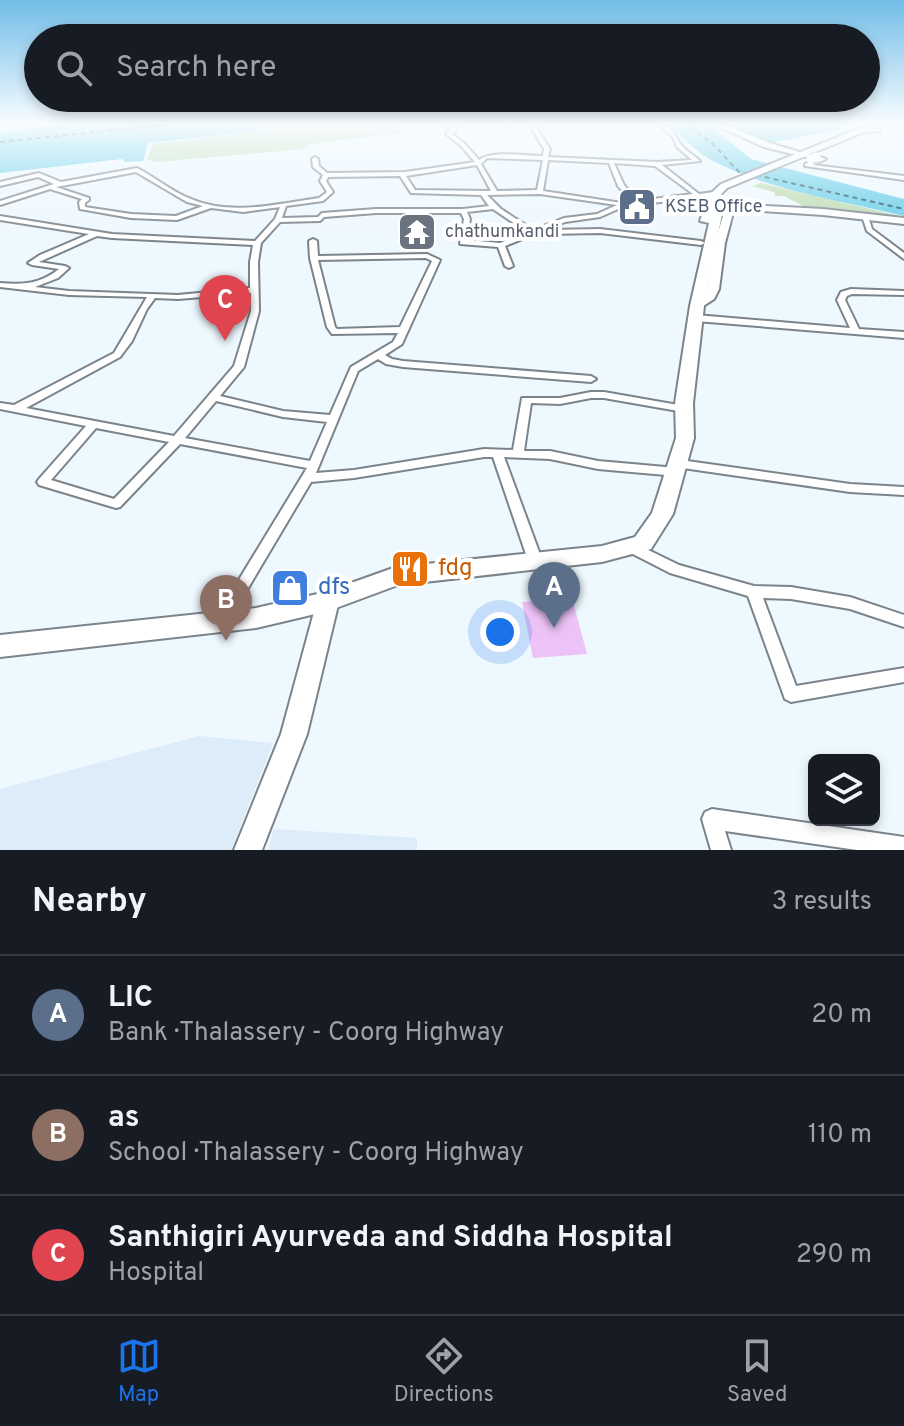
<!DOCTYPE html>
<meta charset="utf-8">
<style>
:root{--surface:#171b24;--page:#20242c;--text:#f1f3f6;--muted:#9ea1a6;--line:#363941;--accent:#1a73e8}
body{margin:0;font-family:Overpass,sans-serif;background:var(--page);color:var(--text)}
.controls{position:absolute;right:24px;bottom:24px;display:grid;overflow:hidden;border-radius:12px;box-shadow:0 4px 12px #0003}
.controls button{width:72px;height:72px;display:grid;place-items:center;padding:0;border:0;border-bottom:2px solid var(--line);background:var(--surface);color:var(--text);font:40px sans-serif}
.you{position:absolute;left:500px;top:632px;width:28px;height:28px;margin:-20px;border:6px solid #fff;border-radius:50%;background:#1a73e8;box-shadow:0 0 0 12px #1a73e833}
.badge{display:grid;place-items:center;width:52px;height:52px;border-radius:50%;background:var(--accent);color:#fff;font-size:26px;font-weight:700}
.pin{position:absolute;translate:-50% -66px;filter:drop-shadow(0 2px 4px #0008)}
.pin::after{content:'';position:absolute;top:42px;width:28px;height:24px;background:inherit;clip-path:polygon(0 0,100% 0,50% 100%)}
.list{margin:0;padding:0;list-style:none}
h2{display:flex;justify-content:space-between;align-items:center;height:104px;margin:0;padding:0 32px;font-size:34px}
h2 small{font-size:26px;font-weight:400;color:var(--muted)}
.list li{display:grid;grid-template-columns:52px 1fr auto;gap:24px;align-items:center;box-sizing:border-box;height:120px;padding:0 32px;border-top:2px solid var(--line)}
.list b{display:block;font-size:30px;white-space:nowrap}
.list p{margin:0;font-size:26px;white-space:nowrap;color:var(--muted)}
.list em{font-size:26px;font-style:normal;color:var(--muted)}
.icon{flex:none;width:44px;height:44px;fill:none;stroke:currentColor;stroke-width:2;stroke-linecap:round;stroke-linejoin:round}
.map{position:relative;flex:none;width:904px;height:850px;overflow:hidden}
.search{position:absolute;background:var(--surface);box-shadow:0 4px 12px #0003;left:24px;right:24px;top:24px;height:88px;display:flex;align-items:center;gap:20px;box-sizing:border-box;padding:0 28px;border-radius:44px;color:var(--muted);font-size:30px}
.sheet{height:464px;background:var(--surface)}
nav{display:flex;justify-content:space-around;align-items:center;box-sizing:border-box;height:112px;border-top:2px solid var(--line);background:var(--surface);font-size:22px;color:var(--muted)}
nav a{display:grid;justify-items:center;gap:4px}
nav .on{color:var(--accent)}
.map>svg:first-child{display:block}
.built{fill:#dcecf8}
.green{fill:#badaae}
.water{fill:#5ecbe6}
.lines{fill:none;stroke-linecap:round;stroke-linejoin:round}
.ferry{stroke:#1d4d59;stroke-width:2;stroke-dasharray:5 4;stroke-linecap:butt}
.building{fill:#ecc2f7}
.street-casing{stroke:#7c848b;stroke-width:4}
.secondary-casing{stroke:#7c848b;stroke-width:4}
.primary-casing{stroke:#7c848b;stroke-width:4}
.street{fill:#fff;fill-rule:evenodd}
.secondary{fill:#fff;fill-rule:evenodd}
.primary{fill:#fff;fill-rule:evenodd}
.primary-bridge-far1-casing{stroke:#7c848b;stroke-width:11;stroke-linecap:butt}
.primary-bridge-casing{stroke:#7c848b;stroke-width:13;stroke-linecap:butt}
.primary-bridge-far1{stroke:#fff;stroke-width:9}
.primary-bridge{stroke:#fff;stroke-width:11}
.labels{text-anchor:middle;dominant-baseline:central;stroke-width:8;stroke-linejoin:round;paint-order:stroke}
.far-service-label{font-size:18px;fill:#4e5e75;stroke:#fff;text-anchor:start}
.far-worship-label{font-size:18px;fill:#5b616d;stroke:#fff;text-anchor:start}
.near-food-label{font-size:24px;fill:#c56008;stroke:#fff;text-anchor:start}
.near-shop-label{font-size:24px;fill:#366cbe;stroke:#fff;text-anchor:start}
</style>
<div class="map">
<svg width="904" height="850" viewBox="0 0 904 850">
<rect width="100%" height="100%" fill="#eef8ff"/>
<g class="built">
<path d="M199,736L273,743L231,850H0V789Z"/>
<path d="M274,829L417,838V850H268Z"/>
</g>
<g class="green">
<path d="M256,122H381L401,130V133L310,144L306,148L292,150L157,162L147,160L153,144L264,131Z"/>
<path d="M761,183L904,217V219L811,210L784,196H775L774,192L752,186Z"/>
</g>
<g class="water">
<path d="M79,122H245L260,131L148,143L143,161L125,162L122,159L0,173V133Z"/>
<path d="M663,122H706L751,159L904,199V216C838,200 770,191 711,160C694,151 680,133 663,122Z"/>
<path d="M718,122H833L841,129L770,143Z"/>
</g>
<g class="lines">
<g class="ferry">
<path d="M682,122L712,143L739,172L746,173"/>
<path d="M0,142L193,122"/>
<path d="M756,175L904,209"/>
</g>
</g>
<path class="building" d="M572,598L587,654L533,658L522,602Z"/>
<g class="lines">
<g class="street-casing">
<g id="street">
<path d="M444,122H449L456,129V131L451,133L465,144L479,160C491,150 527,156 543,156L544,149L528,122H533L550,149L548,157L657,162L692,160L677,147L673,137L656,122C674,125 674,138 684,148C689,153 695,156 700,161L662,165L699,194L714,192L717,194L714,196L625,206L600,217L565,222L505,246L513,266L509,268L505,266L498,247L460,244L464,219L461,213H376L324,217L320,221L280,222L261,243L258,262L259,311L244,367L220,396L283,411L330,415L351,367L393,342L398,333L332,334L327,327L310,258L309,241L313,239L317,241L318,256L427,254L440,260L402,344L385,355L392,359L403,361L591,376L596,379L591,382L403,367L386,364L378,359L358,371L316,473L354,470L484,449L513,450L522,398H560L591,392H604L684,406L689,409L684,412L604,398H591L560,404L531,403L524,451H550L598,461L677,468L683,472L677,476L598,469L550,459L504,457L542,560L540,564L535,565L530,564L528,560L493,457H484L354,478L311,482L225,627L220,629L215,627L212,623L215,619L307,468L180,444L120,507L116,508L39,485L37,482L39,479L86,426L0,409V403L14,405L114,353L147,297L69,295L0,287V283C23,285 40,284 59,269L32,265L28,263L40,255L89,234L0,220V216L112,234L255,241L275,219L280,207L243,212L211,208L177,220L131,218L80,209L79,202L82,199L50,189L0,205V201L54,184L38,177L0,186V182L39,173L61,182L137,168C155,177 172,192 191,199C231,216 278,204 319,198L327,192L320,181L323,175L313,167L312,159L315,157L318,159L319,166L327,173L405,172L475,162L461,146L446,134V132L451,130ZM487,158L543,160L537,190L497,191L481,164ZM548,160L609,163L618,186L631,201L622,203L543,191ZM614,163L655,166L693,194L637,201L624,185ZM477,165L491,191L415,190L406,176ZM136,172L187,202L203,206L176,216L131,214L85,207V203L89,200V198L56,187ZM400,176L411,193L481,195L489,206L463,209H376L322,213L318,217L282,218L286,206L323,201L333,192L326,181L328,177ZM540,194L617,205L597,214L564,218L533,230L501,209L487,195ZM493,209L527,232L500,243L467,240L470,219L467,212ZM97,236L112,238L253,245L250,262V288L178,295L69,291L35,287L58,278L69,268L65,266L39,262ZM426,258L432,261L400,327L337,329L335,327L318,260ZM251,293V311L234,366L174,436L26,408L120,357L132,341L147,309L155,298L178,299ZM216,401L283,417L327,422L310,461L185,438ZM96,428L169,442L114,499L51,480Z"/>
<path d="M806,153L826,159L813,165L904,176V180L805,166V164L817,159L804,156Z"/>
<path d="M865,214L868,216L872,229L904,253V259L867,231L862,216Z"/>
<path d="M600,229L701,241L705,243L701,245L600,233L547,234L544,232L547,230Z"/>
<path d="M851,289L904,291V295L852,294L847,296L845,300L859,329L904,332V338L696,321L692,318L696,315L850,328L837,300L841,292Z"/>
<path d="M680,460L850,484L904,487V495L850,492L676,467L674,464L676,461Z"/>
<path d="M634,543L679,565L754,586L791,587L850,597L904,615V627L850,609L791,599L763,598L796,686L904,668V682L791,702L785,699L748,596L670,573L629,552L627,548L629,544Z"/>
<path d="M712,809L904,837V850H857L725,831L731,850H711L702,819L705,812Z"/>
</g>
</g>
<g class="secondary-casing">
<g id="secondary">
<path d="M708,122H718L770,143L809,155L805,157L764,147Z"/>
<path d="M706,203L823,209L904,218V224L823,215L734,209L725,243L719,289L714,299L697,310L691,306L707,289L715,243L725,209L706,207Z"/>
<path d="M328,592L336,595L339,601L307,734L262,850H234L281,734L317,601L320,595Z"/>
</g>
</g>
<g class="primary-casing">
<path id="primary" d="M877,127L880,131L864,132L727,188L718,197L715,206L723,209L704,306L693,403L694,438L673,514L651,549L602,562L398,585L328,611L256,628L0,657V635L256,608L326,592L396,567L602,546L635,537L652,513L676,438L675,403L690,306L709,223L700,221L708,196L721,184L860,128Z"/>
</g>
<use href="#street" class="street"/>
<use href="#secondary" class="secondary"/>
<use href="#primary" class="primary"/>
<g class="primary-bridge-far1-casing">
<path id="primary-bridge-far1" d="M811,159L816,157"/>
</g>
<g class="primary-bridge-casing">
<path id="primary-bridge" d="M718,209L721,200"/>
</g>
<use href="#primary-bridge-far1" class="primary-bridge-far1"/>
<use href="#primary-bridge" class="primary-bridge"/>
</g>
<linearGradient id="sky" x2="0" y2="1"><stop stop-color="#71bde7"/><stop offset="0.51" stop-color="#f7fcff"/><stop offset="1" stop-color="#f7fcff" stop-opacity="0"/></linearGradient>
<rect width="904" height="241" fill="url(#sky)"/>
<defs>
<g id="civic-square" transform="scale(2)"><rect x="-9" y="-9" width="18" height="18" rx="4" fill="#5c6f8a" stroke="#fff"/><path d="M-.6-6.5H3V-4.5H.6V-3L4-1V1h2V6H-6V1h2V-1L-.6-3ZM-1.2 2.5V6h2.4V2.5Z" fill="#fff"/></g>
<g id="temple-square" transform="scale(2)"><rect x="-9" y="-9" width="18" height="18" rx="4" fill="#6b7280" stroke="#fff"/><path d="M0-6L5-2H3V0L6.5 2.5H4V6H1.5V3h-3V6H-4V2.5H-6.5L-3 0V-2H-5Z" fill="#fff"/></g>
<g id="restaurant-square" transform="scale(2)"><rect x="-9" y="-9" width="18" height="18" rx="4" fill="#e8710a" stroke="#fff"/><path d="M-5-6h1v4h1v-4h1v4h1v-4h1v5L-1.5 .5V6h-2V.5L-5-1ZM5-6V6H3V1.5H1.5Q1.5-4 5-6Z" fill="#fff"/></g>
<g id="shop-square" transform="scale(2)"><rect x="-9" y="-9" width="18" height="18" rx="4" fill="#3f7fe0" stroke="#fff"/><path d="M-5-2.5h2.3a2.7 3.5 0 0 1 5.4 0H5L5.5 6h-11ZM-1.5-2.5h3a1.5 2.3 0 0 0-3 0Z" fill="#fff"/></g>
</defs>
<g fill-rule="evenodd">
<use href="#civic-square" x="637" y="207"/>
<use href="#temple-square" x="417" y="232"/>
<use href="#restaurant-square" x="410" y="569"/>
<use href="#shop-square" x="290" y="588"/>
</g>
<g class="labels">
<g class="far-service-label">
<text x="665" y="207">KSEB Office</text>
</g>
<g class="far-worship-label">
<text x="445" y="232">chathumkandi</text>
</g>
<g class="near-food-label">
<text x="438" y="569">fdg</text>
</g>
<g class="near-shop-label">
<text x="318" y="588">dfs</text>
</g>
</g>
</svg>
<div class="controls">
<button><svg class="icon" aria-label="layers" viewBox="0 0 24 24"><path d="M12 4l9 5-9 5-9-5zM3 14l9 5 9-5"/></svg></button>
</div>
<div class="you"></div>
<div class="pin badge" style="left:554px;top:628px;background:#5c6f8a">A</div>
<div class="pin badge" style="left:226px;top:641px;background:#8d6e63">B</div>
<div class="pin badge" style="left:225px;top:341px;background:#e0444e">C</div>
<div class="search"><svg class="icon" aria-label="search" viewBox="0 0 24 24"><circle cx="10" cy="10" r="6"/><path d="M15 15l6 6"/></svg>Search here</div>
</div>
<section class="sheet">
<h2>Nearby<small>3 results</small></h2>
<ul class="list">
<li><span class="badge" style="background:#5c6f8a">A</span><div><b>LIC</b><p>Bank · Thalassery - Coorg Highway</p></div><em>20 m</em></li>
<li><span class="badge" style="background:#8d6e63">B</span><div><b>as</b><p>School · Thalassery - Coorg Highway</p></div><em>110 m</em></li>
<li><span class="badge" style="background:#e0444e">C</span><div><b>Santhigiri Ayurveda and Siddha Hospital</b><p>Hospital</p></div><em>290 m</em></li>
</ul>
</section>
<nav>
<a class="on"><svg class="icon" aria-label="map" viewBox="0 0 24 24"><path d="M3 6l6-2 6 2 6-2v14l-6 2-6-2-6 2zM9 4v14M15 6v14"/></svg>Map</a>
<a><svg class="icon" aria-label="directions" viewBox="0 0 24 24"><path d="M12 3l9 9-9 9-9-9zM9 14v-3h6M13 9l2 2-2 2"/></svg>Directions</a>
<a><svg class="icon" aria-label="saved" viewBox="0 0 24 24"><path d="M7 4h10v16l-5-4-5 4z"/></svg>Saved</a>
</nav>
